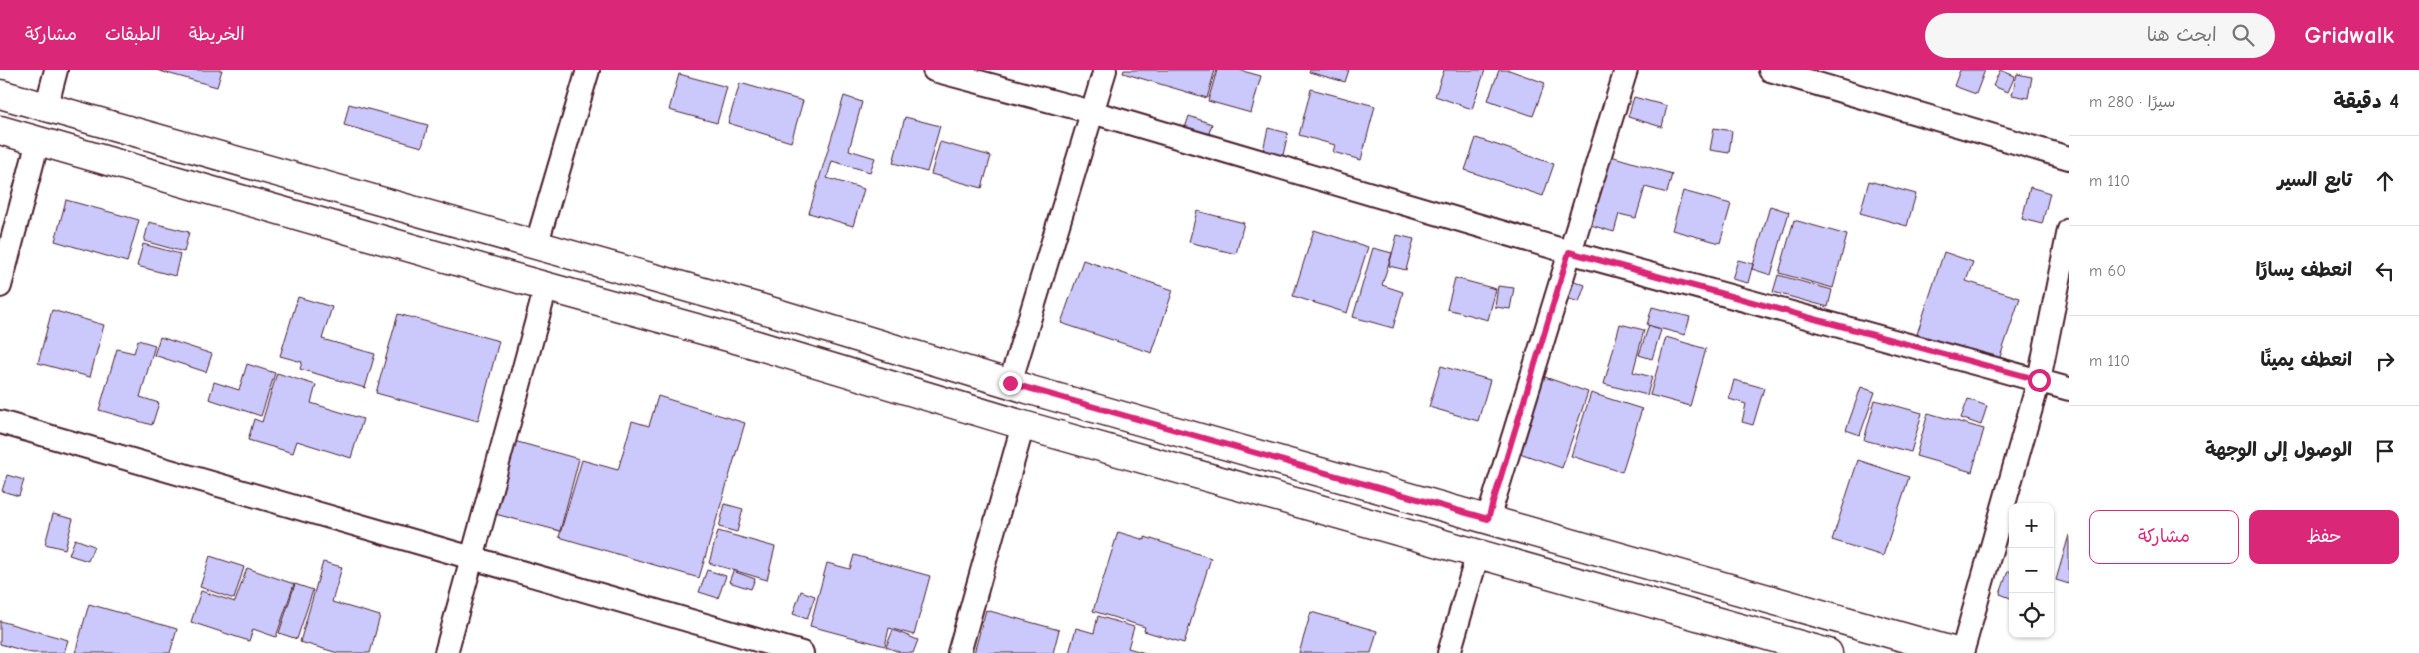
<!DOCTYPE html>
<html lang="ar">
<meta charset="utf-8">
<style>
:root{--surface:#fff;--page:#f6f6f6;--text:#222;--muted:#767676;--line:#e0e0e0;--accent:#db2777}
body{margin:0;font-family:"Comic Neue","Playpen Sans Arabic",sans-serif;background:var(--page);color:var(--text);direction:rtl}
.controls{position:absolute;right:15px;bottom:15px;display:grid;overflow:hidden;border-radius:10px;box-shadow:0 1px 4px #0004}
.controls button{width:45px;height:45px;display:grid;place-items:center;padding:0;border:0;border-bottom:1px solid var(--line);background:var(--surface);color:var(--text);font:25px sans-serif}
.stop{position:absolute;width:15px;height:15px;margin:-11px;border:4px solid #db2777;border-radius:50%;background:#fff}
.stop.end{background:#db2777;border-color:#fff;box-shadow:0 1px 5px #0008}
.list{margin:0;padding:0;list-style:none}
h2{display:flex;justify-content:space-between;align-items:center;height:65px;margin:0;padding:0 20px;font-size:21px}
h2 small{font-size:16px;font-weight:400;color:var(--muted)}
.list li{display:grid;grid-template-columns:32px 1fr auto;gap:15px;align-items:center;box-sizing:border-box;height:90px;padding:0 20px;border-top:1px solid var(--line)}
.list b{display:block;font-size:19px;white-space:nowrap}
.list em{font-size:16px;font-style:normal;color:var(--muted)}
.actions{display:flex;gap:10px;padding:15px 20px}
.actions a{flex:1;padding:11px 0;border:1px solid var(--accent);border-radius:10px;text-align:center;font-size:18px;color:var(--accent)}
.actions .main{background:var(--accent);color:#fff}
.icon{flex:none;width:28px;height:28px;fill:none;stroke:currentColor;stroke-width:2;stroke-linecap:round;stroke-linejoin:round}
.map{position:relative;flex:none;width:2069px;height:583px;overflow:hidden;direction:ltr}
header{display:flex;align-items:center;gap:30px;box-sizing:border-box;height:70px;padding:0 25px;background:var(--accent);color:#fff}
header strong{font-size:24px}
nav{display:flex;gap:28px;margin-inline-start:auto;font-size:18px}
.search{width:350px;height:45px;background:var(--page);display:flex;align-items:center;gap:12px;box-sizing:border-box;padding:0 18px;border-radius:28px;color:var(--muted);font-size:19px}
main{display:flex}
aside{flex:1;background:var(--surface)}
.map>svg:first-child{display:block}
.building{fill:#cbc9fc;stroke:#4a1f2b}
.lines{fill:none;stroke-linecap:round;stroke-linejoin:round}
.street-casing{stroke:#4a1f2b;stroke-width:26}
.secondary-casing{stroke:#4a1f2b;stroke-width:31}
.street{stroke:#fff;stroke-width:22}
.secondary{stroke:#fff;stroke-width:28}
.route{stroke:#db2777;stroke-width:6}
</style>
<header>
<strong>Gridwalk</strong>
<div class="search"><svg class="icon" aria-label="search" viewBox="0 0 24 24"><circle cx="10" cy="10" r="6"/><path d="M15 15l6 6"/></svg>ابحث هنا</div>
<nav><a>الخريطة</a><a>الطبقات</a><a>مشاركة</a></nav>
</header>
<main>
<aside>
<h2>4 دقيقة<small>سيرًا · 280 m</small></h2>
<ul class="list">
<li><svg class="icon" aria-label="ahead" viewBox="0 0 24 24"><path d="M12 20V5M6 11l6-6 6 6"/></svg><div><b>تابع السير</b></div><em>110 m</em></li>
<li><svg class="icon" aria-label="left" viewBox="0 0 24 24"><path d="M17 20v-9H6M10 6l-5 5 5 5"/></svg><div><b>انعطف يسارًا</b></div><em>60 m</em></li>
<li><svg class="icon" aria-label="right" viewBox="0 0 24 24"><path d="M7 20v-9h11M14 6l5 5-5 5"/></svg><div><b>انعطف يمينًا</b></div><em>110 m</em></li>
<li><svg class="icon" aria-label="arrive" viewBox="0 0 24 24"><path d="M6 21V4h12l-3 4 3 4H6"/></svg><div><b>الوصول إلى الوجهة</b></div></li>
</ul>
<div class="actions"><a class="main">حفظ</a><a>مشاركة</a></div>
</aside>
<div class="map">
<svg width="2069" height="583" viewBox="0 0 2069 583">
<rect width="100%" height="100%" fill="#fff"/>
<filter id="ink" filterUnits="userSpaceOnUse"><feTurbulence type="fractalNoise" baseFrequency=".02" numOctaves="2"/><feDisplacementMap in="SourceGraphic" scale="10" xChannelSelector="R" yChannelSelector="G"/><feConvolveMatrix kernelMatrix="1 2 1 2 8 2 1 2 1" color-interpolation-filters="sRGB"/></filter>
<g filter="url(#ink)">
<g class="building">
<path d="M156,0H222L217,17Z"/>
<path d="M1124,0H1215L1207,28L1123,3Z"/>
<path d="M1217,0H1239L1261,6L1251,43L1208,31Z"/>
<path d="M1310,0H1349L1345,12L1309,2Z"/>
<path d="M1444,0H1485L1472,39L1435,26Z"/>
<path d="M1499,0H1509L1545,13L1533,46L1488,30Z"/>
<path d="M1960,0H1985L1976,24L1954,16Z"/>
<path d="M2000,0L2015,6L2008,22L1993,16Z"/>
<path d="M679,4L727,17L717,53L669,40Z"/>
<path d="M2017,4L2032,7L2028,28L2012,25Z"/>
<path d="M740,13L803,31L791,72L728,53Z"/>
<path d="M1311,19L1375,36L1361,90L1333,82L1335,75L1299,65Z"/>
<path d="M844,26L862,32L849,80L875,88L870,102L832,91L827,108L864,119L853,156L809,143Z"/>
<path d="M1634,27L1667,36L1662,57L1628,47Z"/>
<path d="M349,34L428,55L422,77L344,55Z"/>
<path d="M1189,46L1212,54L1208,66L1185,58Z"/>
<path d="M905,47L940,56L927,102L893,93Z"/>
<path d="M1268,58L1288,63L1282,90L1262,85Z"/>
<path d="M1714,58L1732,61L1729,83L1710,80Z"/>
<path d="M1476,68L1554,94L1543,126L1465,100Z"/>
<path d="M940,72L991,86L982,118L931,104Z"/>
<path d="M1604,84L1672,104L1667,123L1645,117L1636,148L1619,144L1614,162L1584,153Z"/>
<path d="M1869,111L1916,124L1907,156L1860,143Z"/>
<path d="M2030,117L2050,123L2042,154L2022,149Z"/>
<path d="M1683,121L1731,134L1720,173L1672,160Z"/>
<path d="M66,130L139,150L127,192L55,171Z"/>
<path d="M1770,136L1789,142L1771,205L1752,199Z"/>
<path d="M1197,141L1244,153L1236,184L1189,172Z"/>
<path d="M1794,150L1847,165L1833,218L1779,203Z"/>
<path d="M149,152L189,162L184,182L144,171Z"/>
<path d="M1314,160L1368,177L1347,243L1293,226Z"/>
<path d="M1397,165L1414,169L1406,200L1389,196Z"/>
<path d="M143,174L180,184L175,206L137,196Z"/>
<path d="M1373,178L1392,183L1382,215L1403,222L1393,258L1353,247Z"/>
<path d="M1944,182L1973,192L1966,211L2020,228L1999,290L1917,264Z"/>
<path d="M1083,190L1173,220L1152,283L1061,253Z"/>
<path d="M1738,190L1753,194L1748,213L1732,209Z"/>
<path d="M1778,205L1832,220L1828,237L1773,222Z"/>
<path d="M1564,207L1585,215L1579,232L1557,225Z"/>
<path d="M1455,208L1496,219L1488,250L1447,239Z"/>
<path d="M1498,216L1514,218L1510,239L1495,237Z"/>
<path d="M298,227L332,237L322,269L375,284L365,318L300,299L302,292L280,286Z"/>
<path d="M1652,237L1690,247L1685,265L1647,255Z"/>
<path d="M52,240L104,255L90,307L38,293Z"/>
<path d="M398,244L499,271L478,351L376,323Z"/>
<path d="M1620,254L1644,260L1633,302L1652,307L1647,325L1604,314Z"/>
<path d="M1649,255L1661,260L1652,289L1639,285Z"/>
<path d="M160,267L212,284L206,302L154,285Z"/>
<path d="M1666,267L1706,279L1690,336L1650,325Z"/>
<path d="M138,270L155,275L140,327L159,333L152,355L99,340L117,279L134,283Z"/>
<path d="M247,294L275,303L261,346L209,329L214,312L239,320Z"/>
<path d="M1441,296L1490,310L1478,351L1429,337Z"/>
<path d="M277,303L316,315L311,333L363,349L351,388L297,371L293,383L248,370L254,349L262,352Z"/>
<path d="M1539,305L1588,322L1562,398L1514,381Z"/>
<path d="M1734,310L1764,318L1753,355L1742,352L1746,334L1729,329Z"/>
<path d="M1861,317L1875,322L1860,365L1846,360Z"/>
<path d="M1591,323L1642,339L1622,402L1571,386Z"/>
<path d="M658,326L745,353L699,508L559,467L582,390L618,400L632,351L649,356Z"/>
<path d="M1968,329L1987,336L1981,355L1961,348Z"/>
<path d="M1875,330L1922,343L1911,382L1864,370Z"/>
<path d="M1928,343L1984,359L1972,402L1916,386Z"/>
<path d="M514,371L579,389L560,461L495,444Z"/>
<path d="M1858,390L1909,407L1883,486L1832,470Z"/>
<path d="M7,405L24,410L19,426L2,421Z"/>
<path d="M725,434L743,439L737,462L719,457Z"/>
<path d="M53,444L73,449L65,479L45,474Z"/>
<path d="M718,461L775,477L767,510L709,493Z"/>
<path d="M1118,462L1145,470V467L1211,488L1184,573L1144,561L1145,557L1093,541Z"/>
<path d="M2069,465V514L2056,510Z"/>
<path d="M75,469L94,476L88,491L69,485Z"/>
<path d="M854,485L930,506L914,565L889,558L885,576L810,556L827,493L850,499Z"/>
<path d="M210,486L244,497L234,529L200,517Z"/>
<path d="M323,492L342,497L332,532L380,546L370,583H338L300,572Z"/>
<path d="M247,498L294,514L276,567L253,559L249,571L191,552L201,521L235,532Z"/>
<path d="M707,500L726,506L718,528L699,522Z"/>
<path d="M733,501L755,509L751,519L729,512Z"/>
<path d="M2008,501L2013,503V529L2000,524Z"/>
<path d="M295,514L313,520L297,569L279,563Z"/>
<path d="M801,521L815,526L807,549L793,544Z"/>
<path d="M89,534L177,559L170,583H75Z"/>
<path d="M986,540L1059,560L1053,583H974Z"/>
<path d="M1311,542L1377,561L1371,583H1299Z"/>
<path d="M1098,546L1134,557L1128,578L1145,583H1069L1076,558L1094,563Z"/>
<path d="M0,551L68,570L64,583H32L0,574Z"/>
<path d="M893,560L918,570L913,583H902L886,577Z"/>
</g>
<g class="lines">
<g class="street-casing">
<g id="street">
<path d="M934,0L1092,42L1569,182L2069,319"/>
<path d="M1770,0L2069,88"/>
<path d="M46,38L56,0"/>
<path d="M536,176L588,0"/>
<path d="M0,216L38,71"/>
<path d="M1010,313L1105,0"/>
<path d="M0,352L802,583"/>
<path d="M1488,449L1626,0"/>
<path d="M446,583L546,217"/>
<path d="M959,583L1023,355"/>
<path d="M1449,583L1478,483"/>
<path d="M1962,583L2039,310L2069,160"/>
</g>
</g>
<g class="secondary-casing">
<g id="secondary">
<path d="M0,24L760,238L1034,321L1959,583"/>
<path d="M0,60L526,211L750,273L1023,355L1828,583"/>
</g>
</g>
<use href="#street" class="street"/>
<use href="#secondary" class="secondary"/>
</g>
</g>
<g class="lines" filter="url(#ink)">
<path class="route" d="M1010,313L1488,449L1569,182L2039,310"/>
</g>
</svg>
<div class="controls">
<button>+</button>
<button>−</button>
<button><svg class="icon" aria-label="locate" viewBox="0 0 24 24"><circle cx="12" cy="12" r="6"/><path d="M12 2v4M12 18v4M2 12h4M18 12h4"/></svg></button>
</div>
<div class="stop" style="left:2039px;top:310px"></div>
<div class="stop end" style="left:1010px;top:313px"></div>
</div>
</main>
